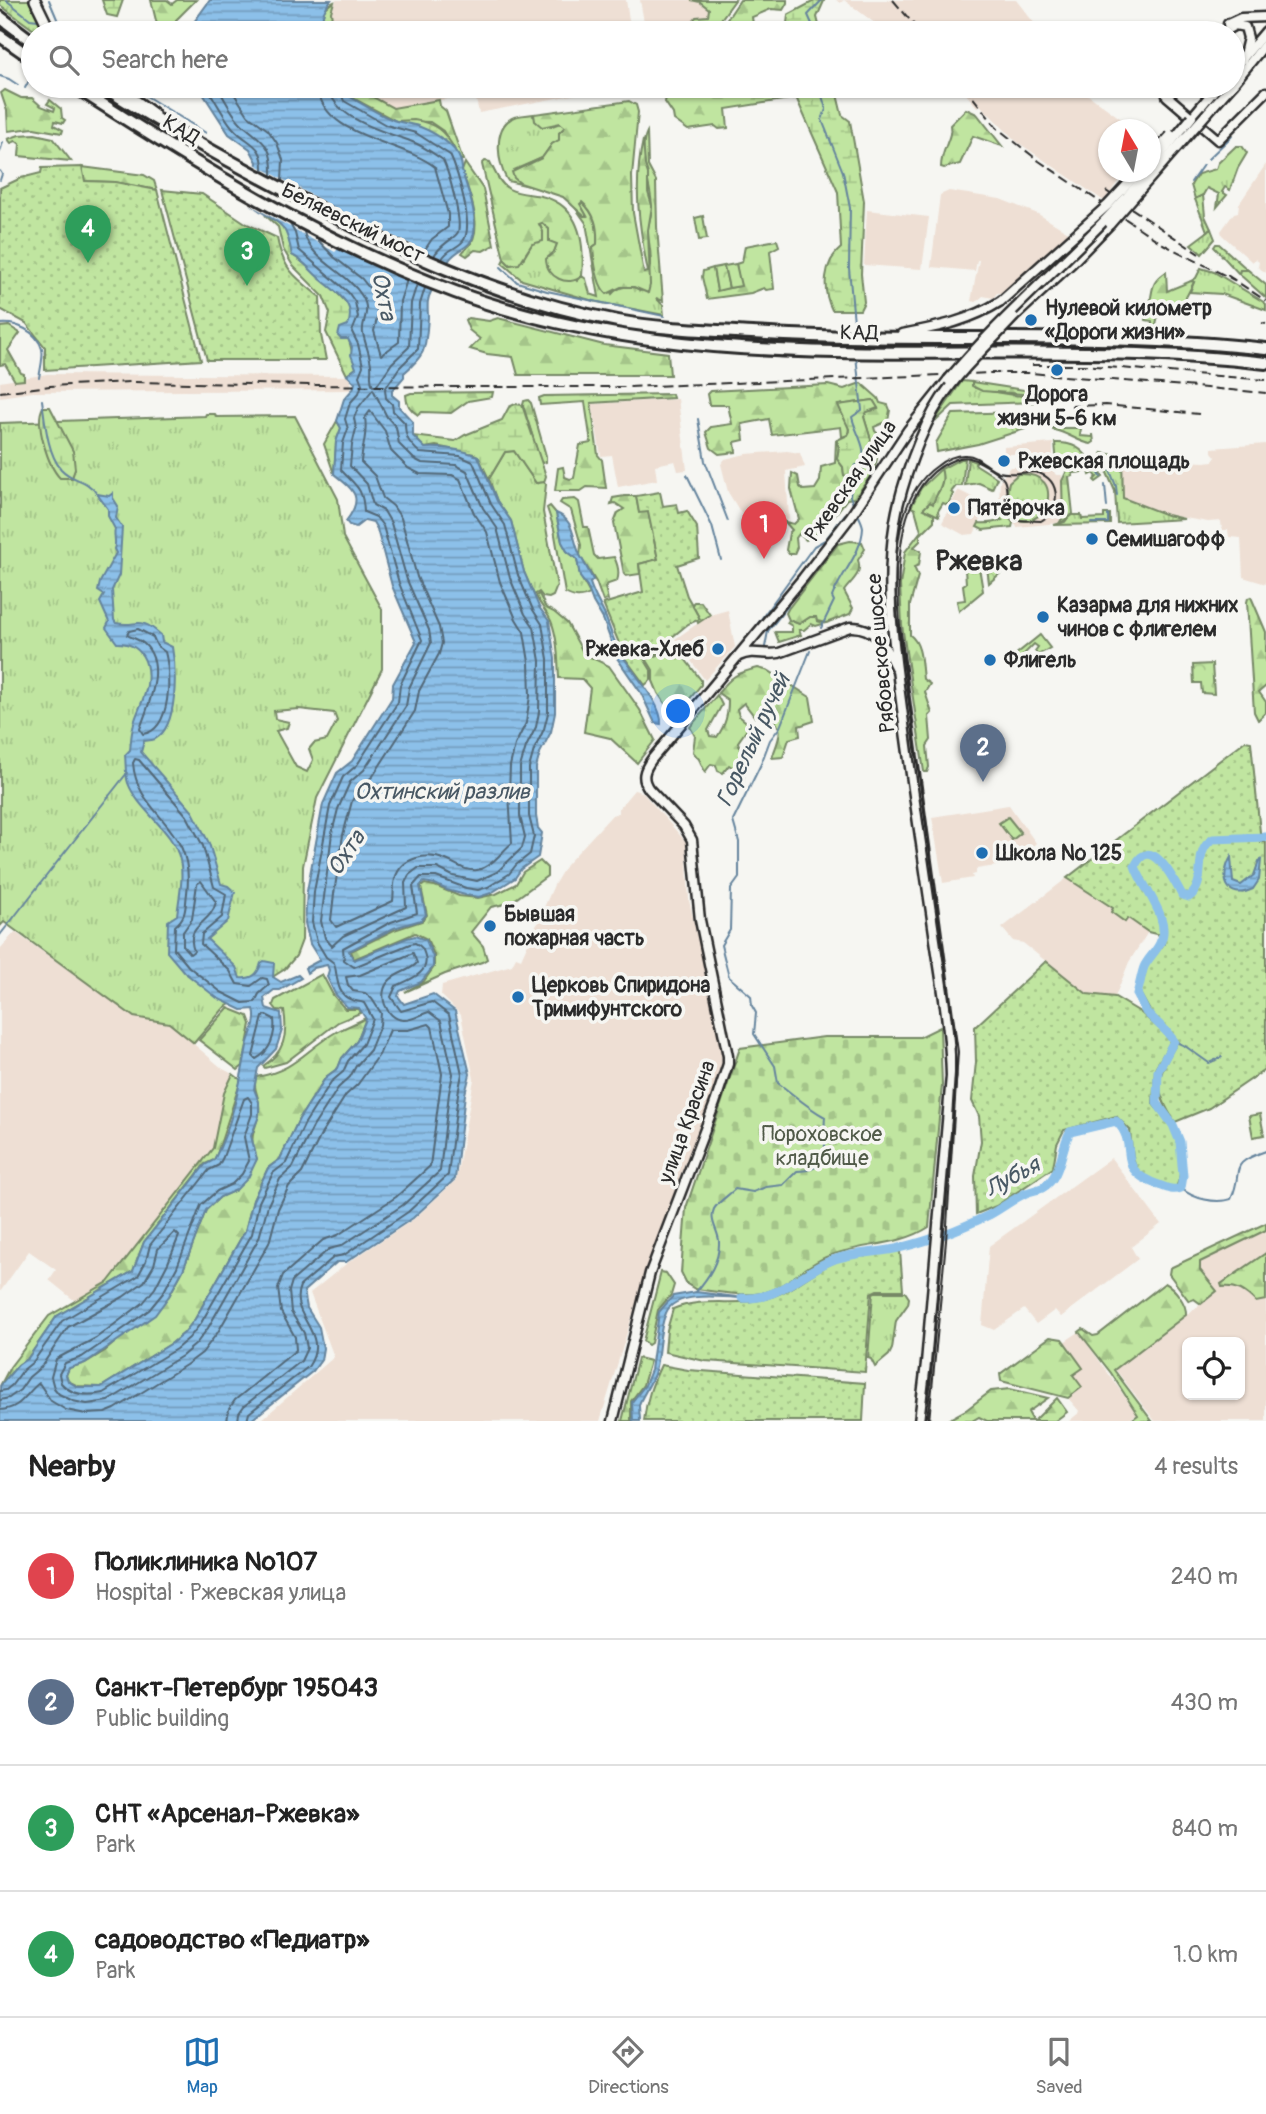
<!DOCTYPE html>
<meta charset="utf-8">
<style>
:root{--surface:#fff;--page:#f2f2f2;--text:#222;--muted:#767676;--line:#e0e0e0;--accent:#1f6fb2}
body{margin:0;font-family:Pangolin,sans-serif;background:var(--page);color:var(--text)}
.controls{position:absolute;right:21px;bottom:21px;display:grid;overflow:hidden;border-radius:10px;box-shadow:0 2px 5px #0004}
.controls button{width:63px;height:63px;display:grid;place-items:center;padding:0;border:0;border-bottom:2px solid var(--line);background:var(--surface);color:var(--text);font:35px sans-serif}
.compass{position:absolute;left:1098px;top:119px;width:63px;height:63px;border-radius:50%;background:var(--surface);box-shadow:0 2px 5px #0004;rotate:350deg}
.you{position:absolute;left:679px;top:712px;width:24px;height:24px;margin:-18px;border:5px solid #fff;border-radius:50%;background:#1a73e8;box-shadow:0 0 0 10px #1a73e833}
.badge{display:grid;place-items:center;width:46px;height:46px;border-radius:50%;background:var(--accent);color:#fff;font-size:23px;font-weight:700}
.pin{position:absolute;translate:-50% -58px;filter:drop-shadow(0 2px 4px #0008)}
.pin::after{content:'';position:absolute;top:37px;width:24px;height:21px;background:inherit;clip-path:polygon(0 0,100% 0,50% 100%)}
.list{margin:0;padding:0;list-style:none}
h2{display:flex;justify-content:space-between;align-items:center;height:91px;margin:0;padding:0 28px;font-size:30px}
h2 small{font-size:23px;font-weight:400;color:var(--muted)}
.list li{display:grid;grid-template-columns:46px 1fr auto;gap:21px;align-items:center;box-sizing:border-box;height:126px;padding:0 28px;border-top:2px solid var(--line)}
.list b{display:block;font-size:26px;white-space:nowrap}
.list p{margin:0;font-size:23px;white-space:nowrap;color:var(--muted)}
.list em{font-size:23px;font-style:normal;color:var(--muted)}
.icon{flex:none;width:38px;height:38px;fill:none;stroke:currentColor;stroke-width:2;stroke-linecap:round;stroke-linejoin:round}
.map{position:relative;flex:none;width:1266px;height:1421px;overflow:hidden}
.search{position:absolute;background:var(--surface);box-shadow:0 2px 5px #0004;left:21px;right:21px;top:21px;height:77px;display:flex;align-items:center;gap:18px;box-sizing:border-box;padding:0 24px;border-radius:38px;color:var(--muted);font-size:26px}
.sheet{height:595px;background:var(--surface)}
nav{display:flex;justify-content:space-around;align-items:center;box-sizing:border-box;height:98px;border-top:2px solid var(--line);background:var(--surface);font-size:19px;color:var(--muted)}
nav a{display:grid;justify-items:center;gap:4px}
nav .on{color:var(--accent)}
.map>svg:first-child{display:block}
.built{fill:#eedfd4;fill-rule:evenodd}
.grass{fill:url(#grass-tufts);stroke:#768866;stroke-width:2;fill-rule:evenodd}
.forest{fill:url(#forest-firs);stroke:#768866;stroke-width:2}
.wetland{fill:url(#wetland-marsh);stroke:#768866;stroke-width:2}
.cemetery{fill:url(#cemetery-stones);stroke:#768866;stroke-width:2}
.park{fill:url(#park-crowns);stroke:#768866;stroke-width:2}
.garden{fill:url(#garden-dots);stroke:#768866;stroke-width:2}
.pitch{fill:#c0e5a0;stroke:#768866;stroke-width:2}
.water{fill:url(#water-rules);stroke:#65849d;stroke-width:2}
.pier{fill:#f6f6f2}
.lines{fill:none;stroke-linecap:round;stroke-linejoin:round}
.shore{stroke:#526777;stroke-width:2}
.stream{stroke:#65849d;stroke-width:2}
.river{stroke:#8cc0e9;stroke-width:9}
.secondary-casing{stroke:#2b2b2b;stroke-width:13}
.primary-casing{stroke:#2b2b2b;stroke-width:14}
.motorway-casing{stroke:#2b2b2b;stroke-width:16}
.secondary{stroke:#f6f6f2;stroke-width:8}
.primary{stroke:#f6f6f2;stroke-width:9}
.motorway{stroke:#f6f6f2;stroke-width:10}
.tram{stroke:#2b2b2b;stroke-width:2}
.rail{stroke:#2b2b2b;stroke-width:2;stroke-dasharray:10 5;stroke-linecap:butt}
.secondary-bridge-casing{stroke:#2b2b2b;stroke-width:13;stroke-linecap:butt}
.secondary-bridge{stroke:#f6f6f2;stroke-width:8}
.poi-dot{fill:#1f6fb2;stroke:#f6f6f2;stroke-width:2.5}
.labels{text-anchor:middle;dominant-baseline:central;stroke-width:7;stroke-linejoin:round;paint-order:stroke}
.street-label{font-size:21px;fill:#2b2b2b;stroke:#f6f6f2}
.poi-label{font-size:21px;font-weight:bold;fill:#2b2b2b;stroke:#f6f6f2;text-anchor:start}
.park-label{font-size:21px;fill:#505a48;stroke:#f6f6f2}
.water-label{font-size:23px;font-style:italic;fill:#485864;stroke:#f6f6f2}
.district-label{font-size:28px;font-weight:bold;fill:#2b2b2b;stroke:#f6f6f2}
</style>
<div class="map">
<svg width="1266" height="1421" viewBox="0 0 1266 1421">
<defs>
<pattern id="grass-tufts" width="24" height="20" patternUnits="userSpaceOnUse" patternTransform="scale(1.75)"><rect width="24" height="20" fill="#c0e5a0"/><path d="M3 7l-1-3M5 7V3M7 7l1-3M15 17l-1-3M17 17v-4M19 17l1-3" fill="none" stroke="#a5c58a"/></pattern>
<pattern id="forest-firs" width="22" height="20" patternUnits="userSpaceOnUse" patternTransform="scale(1.75)"><rect width="22" height="20" fill="#c0e5a0"/><path d="M5 1l3.5 6h-7zM16 11l3.5 6h-7z" fill="#a5c58a"/></pattern>
<pattern id="wetland-marsh" width="20" height="14" patternUnits="userSpaceOnUse" patternTransform="scale(1.75)"><rect width="20" height="14" fill="#c0e5a0"/><path d="M1 5h8M5 5V1M11 12h8M15 12V8" fill="none" stroke="#a5c58a"/></pattern>
<pattern id="cemetery-stones" width="16" height="16" patternUnits="userSpaceOnUse" patternTransform="scale(1.75)"><rect width="16" height="16" fill="#c0e5a0"/><path d="M2 7V4a2 2 0 0 1 4 0v3zM10 15v-3a2 2 0 0 1 4 0v3z" fill="#a5c58a"/></pattern>
<pattern id="park-crowns" width="20" height="18" patternUnits="userSpaceOnUse" patternTransform="scale(1.75)"><rect width="20" height="18" fill="#c0e5a0"/><path d="M2 6a3 3 0 1 1 6 0M12 15a3 3 0 1 1 6 0" fill="none" stroke="#a5c58a"/></pattern>
<pattern id="garden-dots" width="8" height="8" patternUnits="userSpaceOnUse" patternTransform="scale(1.75)"><rect width="8" height="8" fill="#c0e5a0"/><path d="M2 2h.1M6 6h.1" fill="none" stroke="#a5c58a" stroke-width="1.8" stroke-linecap="round"/></pattern>
<pattern id="water-rules" width="6" height="5" patternUnits="userSpaceOnUse" patternTransform="scale(1.75)"><rect width="6" height="5" fill="#8cc0e9"/><path d="M0 2.5h6" fill="none" stroke="#739cbd"/></pattern>
</defs>
<rect width="100%" height="100%" fill="#f6f6f2"/>
<filter id="ink" filterUnits="userSpaceOnUse"><feTurbulence type="fractalNoise" baseFrequency=".0143" numOctaves="2"/><feDisplacementMap in="SourceGraphic" scale="14" xChannelSelector="R" yChannelSelector="G"/><feConvolveMatrix kernelMatrix="1 2 1 2 8 2 1 2 1" color-interpolation-filters="sRGB"/></filter>
<g filter="url(#ink)">
<g class="built">
<path d="M336,0H626L631,33H334L331,12Z"/>
<path d="M640,0H724L700,33H646Z"/>
<path d="M836,0H1016L1042,33H888L844,0L840,3Z"/>
<path d="M353,86H462L463,88L458,90L459,97L393,108Z"/>
<path d="M473,86H618L479,113Z"/>
<path d="M959,86H1076L1135,129L1108,130V172H1125L1104,201L1016,141L980,105L977,107Z"/>
<path d="M1266,164V273L1258,267L1259,262L1255,259L1252,262L1222,235L1221,231L1234,213L1238,212L1239,204Z"/>
<path d="M949,191L1000,199L1038,214L1070,233L1009,291L1004,290L1003,293H997L993,298L983,296L976,302L971,301L979,260H977L975,271L931,267L940,195Z"/>
<path d="M867,210L929,217L922,269L864,265Z"/>
<path d="M47,374L351,376V390L33,392L0,397V382Z"/>
<path d="M678,399L687,470L678,471L675,461L655,465L657,480L618,487L612,455L601,456L592,404Z"/>
<path d="M1053,443V463L1017,464V454H1004V447Z"/>
<path d="M1266,444V584L1243,577L1241,538L1229,537L1228,530H1222L1221,521L1208,522L1167,515L1123,498L1122,458L1205,462L1213,461L1216,457L1212,452V448Z"/>
<path d="M787,451L800,453L805,467L786,471L789,519L766,529L750,532L749,527L745,528L742,515L728,492L721,464L725,459L746,454Z"/>
<path d="M1053,466L1056,468L1054,472L1056,475H1062L1063,517L1059,523L1017,527L999,504L1000,481L1010,467Z"/>
<path d="M958,490L988,505L974,534L964,535L942,523Z"/>
<path d="M728,610L735,647L705,680L675,639L710,615Z"/>
<path d="M634,790L642,792L686,842L689,900L724,1054L721,1077L683,1168L646,1271L600,1421H260L334,1357L310,1293L346,1264L414,1219L456,1180L474,1079L461,1015L441,995L442,985L512,965L516,957L521,959L554,885L566,865L612,815L618,813V809Z"/>
<path d="M1009,805L1036,843L1016,863L976,869V874L972,875L973,878L943,883L932,817Z"/>
<path d="M1067,878L1113,908L1126,921L1128,918L1148,932L1129,962L1115,997L1087,994L1023,943L1013,941L1002,928Z"/>
<path d="M15,932L134,1016L169,1023L223,1069L233,1074L224,1093L213,1148L107,1282L75,1301L49,1280L56,1270L29,1251L0,1292V949Z"/>
<path d="M1111,1158L1161,1224L1131,1247L1138,1259L1061,1317L1055,1310L1036,1324L1024,1309L994,1330L982,1325L989,1246Z"/>
<path d="M1266,1230V1421H1155L1115,1369L1217,1292L1200,1270V1262ZM1187,1342H1240V1395H1187Z"/>
<path d="M1079,1332L1137,1414L1127,1421H1069L1080,1412L1068,1398L1082,1387L1073,1375L1064,1342Z"/>
</g>
<g class="grass">
<path d="M0,0H30L46,33H38L0,5Z"/>
<path d="M534,114L533,116L550,127L560,123L565,127L559,133V140L552,144L542,158L514,170L520,183L529,186L508,181C498,167 492,129 512,118C517,115 528,115 534,114Z"/>
<path d="M647,132L648,166L656,181L657,227L663,301L656,298L663,305L664,315L597,302L522,280L502,263L504,259L510,265L522,261L532,244L543,232L539,223H542L549,229L557,244L554,252L577,281L582,276L586,279L590,294L599,297L586,223L574,206L584,216L586,215L580,203L582,202C595,214 598,227 597,244L593,247L595,260L612,294C619,286 632,284 641,291C644,283 649,274 650,266C653,254 647,240 648,228C649,221 652,214 652,206C651,185 637,151 647,132Z"/>
<path d="M1236,146H1242L1247,153L1238,168L1230,190L1225,187L1222,192L1227,195L1217,207L1219,194L1207,188L1203,195L1195,199L1191,185L1198,174L1216,169L1218,163Z"/>
<path d="M1211,229L1215,239L1202,254L1191,244Z"/>
<path d="M1216,244H1219L1248,270H1240L1239,274L1214,247Z"/>
<path d="M1201,268L1214,272L1262,301L1266,304V310L1222,294L1190,292L1194,282L1191,281L1196,278Z"/>
<path d="M962,381L972,382L975,388C993,392 1033,401 1049,392L1055,393L1036,402L953,405L937,420L936,419Z"/>
<path d="M1019,412L1028,419L1025,429L978,444L937,452L936,443L953,414Z"/>
<path d="M206,414H215L216,417L295,416L338,499L343,537L382,609V669L317,798L303,866L302,940L296,956L285,969L224,1008L194,1043L169,1023L134,1017L4,922L0,926V423L205,416ZM299,709L334,713L337,721L327,740L314,743L309,749L313,760L307,772L296,767L276,731L287,728L289,722L275,719L274,711Z"/>
<path d="M1053,428H1081L1080,436L1093,437V434L1094,442L1091,444C1078,442 1067,432 1053,430Z"/>
<path d="M1055,443C1072,442 1082,448 1091,462L1057,464Z"/>
<path d="M514,451L536,483L544,482L546,484L543,512L557,586L553,596L549,598L543,597L539,592L534,595L524,572L511,521L497,501L489,479L505,452Z"/>
<path d="M1102,453L1122,456L1123,498L1167,515L1184,519L1117,523L1115,491L1104,466Z"/>
<path d="M960,459H965L962,486H956L951,492L953,494L948,505L943,503L938,511L939,516L923,509C934,496 947,490 941,469Z"/>
<path d="M968,459L976,462L975,464L997,478L992,489L979,483L965,485Z"/>
<path d="M1096,464L1103,477L1096,482L1094,480L1097,477L1094,473L1090,475L1089,471L1074,473V466Z"/>
<path d="M1018,474C1043,473 1054,486 1045,510C1020,536 1001,512 1009,482Z"/>
<path d="M550,506L556,513L562,542L567,551L577,559L580,576L590,594C581,599 574,598 565,593L554,529L547,508Z"/>
<path d="M1104,514H1110V524L1054,525L1065,522L1070,515H1081L1082,519L1104,518Z"/>
<path d="M979,567L983,591L959,611L957,601L965,600L963,585L966,583L965,569Z"/>
<path d="M810,617H817V621L826,623L816,626L811,624L804,630H799L801,635L779,642L775,632H792V626L787,623L789,620L799,624Z"/>
<path d="M1040,635L1050,648L1038,655L1035,651L1038,647L1034,644L1022,656L1027,663L1022,666L1014,656Z"/>
<path d="M875,1292H905L909,1298L908,1304L896,1321L892,1349L889,1355L875,1367L871,1359L868,1358L873,1293Z"/>
</g>
<g class="forest">
<path d="M151,0H167L172,4L177,0H196L176,20V33H159Z"/>
<path d="M691,0H735L711,33H694L692,22L696,17L708,16L709,9L700,2Z"/>
<path d="M740,0H787V3L783,10L771,9L752,17L753,24L748,27L743,26L734,32L718,33Z"/>
<path d="M334,2L331,12L334,33H325C321,20 320,8 334,2Z"/>
<path d="M344,86H353L393,108L439,100L440,106L446,111L463,160H460L443,131L430,122L396,121L347,95Z"/>
<path d="M672,86H791L796,98L726,109L728,128L719,129L715,126L688,130L674,120L673,114L665,102L667,92Z"/>
<path d="M5,90L21,98H32L41,106L54,111L55,108L47,104L50,100L61,109L62,118L65,120L63,123L55,121L54,125L63,130L62,133L34,128L8,131L7,111L1,93Z"/>
<path d="M629,101L636,105L638,112L632,176L633,213L644,273L648,272C639,227 633,185 643,140L645,165L648,174V192L652,206L648,230L650,285L648,293L634,287H621L607,294C597,286 594,260 593,247L597,244C598,227 595,213 582,202L580,204L587,216H584L563,197L520,183L514,178L512,172L542,158L552,144L559,140V133L565,127L560,123L542,127L535,121L534,114Z"/>
<path d="M966,109L977,114L1002,146L973,136L960,164L944,168L941,167C941,149 953,138 950,125Z"/>
<path d="M35,134L53,138L71,161L19,156L20,144L16,141L11,143L8,139L19,135Z"/>
<path d="M485,161L490,162C495,172 499,183 509,189C518,194 532,194 541,196C580,205 585,243 582,276C568,288 546,277 546,259L554,252L557,244L549,241V229L542,223L539,224L543,232V241L532,244L519,264L510,265L504,259L482,164Z"/>
<path d="M465,163L483,189L494,245L483,251L475,250L467,256L462,253C464,250 467,248 470,245C484,225 468,191 462,171Z"/>
<path d="M82,167L144,175L154,181L157,190L115,182L84,181Z"/>
<path d="M1203,195L1205,216L1211,229L1207,231L1195,199Z"/>
<path d="M777,240L779,246L770,251L774,289L766,290L764,288L751,293L707,299L702,277L703,271L713,268L717,290L740,286L736,264L742,262L745,246Z"/>
<path d="M1240,270H1248L1266,285V298L1239,274Z"/>
<path d="M1166,272L1167,291L1191,281L1194,282L1183,303L1166,304L1164,311L1158,314L1156,326L1152,327V321L1145,320C1146,314 1150,307 1150,303C1153,288 1151,282 1166,272Z"/>
<path d="M468,318L489,321L498,318L604,345L668,353L670,375H518L513,357L487,354L470,349L480,339L469,330L465,320Z"/>
<path d="M9,326L20,333L8,350L21,373L24,374V380L15,381L5,364L0,365V327Z"/>
<path d="M972,382L1024,390L1035,389L1049,392L1033,398L1023,394L982,391L972,386Z"/>
<path d="M861,383L878,398L880,403L888,405L890,410L888,421L874,427L875,431L880,436C875,449 879,454 876,463C873,475 862,487 855,498L847,499L824,529L806,540L799,534L796,538L797,547L794,554H789L786,550L789,533L792,530L785,522L794,524L799,519L791,489L792,473L798,476L800,487L803,490L815,489L820,481L821,467L835,463L836,440L839,447L837,459L843,467L844,475L866,464L871,440L864,417L866,412L878,409L873,400L839,405L849,426L848,435L842,437L841,427L772,435L769,419L742,424L744,440L735,442L736,452L719,454L711,448L706,432L711,427L732,424L728,405H709L707,394L710,391L828,385L844,389Z"/>
<path d="M493,392L492,397L468,401L451,413L422,412L418,415C410,410 406,404 406,395L411,393Z"/>
<path d="M672,394L673,398L591,403L598,455L602,460L606,488L587,487L581,491H555L558,468L563,467L565,477L570,479L574,478L580,445L591,443L585,402L540,405L539,398L544,396Z"/>
<path d="M528,400L531,403L546,456V462L543,463L540,461L523,405L524,401Z"/>
<path d="M1069,466L1071,467L1073,476L1069,477L1073,514L1062,522H1060L1063,517L1062,481Z"/>
<path d="M941,469C946,483 937,491 933,504L930,502L923,509L934,514V521L920,535V541L914,547L921,551L919,565L914,567L918,576L910,605V635C922,644 921,664 923,679L930,684L925,692L932,713L929,716L931,740L927,746L929,767L927,772H924L902,625L900,585L905,552L921,531L915,509L911,507L921,488Z"/>
<path d="M625,496H636L639,512L648,511L658,559L639,564L640,574L626,576L624,574L614,523L618,513L624,509L615,503L611,504L613,498Z"/>
<path d="M575,499L579,502L584,527H588L594,555L598,559L614,557C618,565 620,573 617,581L608,584L605,587L608,600L603,601L596,582L580,556L581,545L571,510L560,503L562,500Z"/>
<path d="M1001,507L1013,523L1012,527L983,530L977,527L979,523C986,524 996,522 1002,520L995,514L996,508Z"/>
<path d="M850,541L862,542L865,549L858,560C863,574 851,581 844,591L853,608L850,614L826,623L817,621L816,617H810L799,624L789,620L786,613L788,609L838,544Z"/>
<path d="M539,594L546,608L554,612L567,623L584,654L609,666L640,710L655,740L637,763L610,738L584,732L590,688L582,679L559,678C558,660 558,638 551,621C547,612 540,605 536,596Z"/>
<path d="M1251,597L1266,632V686L1259,692L1266,702V712L1258,720L1254,712L1247,602L1248,598Z"/>
<path d="M694,602H701L710,615L698,623L697,620L699,618L692,604Z"/>
<path d="M675,646L701,680V685L676,716L672,714L658,693L653,681V670L642,652L650,647L656,656Z"/>
<path d="M758,668L769,671L810,697L814,721L799,726L800,736L789,739L783,757L772,758C774,750 782,736 779,728C777,723 772,719 769,713L755,717L744,703L737,709L739,716L750,725L738,742C739,749 744,752 745,758C747,768 743,779 742,789L732,787V767L729,765L723,773L718,771L716,765L711,764L705,772L699,759L693,752L695,736L690,727L717,695L722,705L708,730L710,736L717,737C726,724 728,715 728,700L718,693C732,676 736,673 758,668Z"/>
<path d="M540,861L547,868V876L510,903L491,907L471,932L483,946L487,959L482,962L445,974L405,992L424,981L434,967V955L427,939L415,933L354,959L351,951L394,930L422,921L427,915L421,887L425,884L435,886L459,896L478,898L496,894L516,884L523,872Z"/>
<path d="M322,974L333,995L345,1009H358L360,1013L338,1022L286,1062L265,1068L263,1066C284,1053 288,1035 284,1011L277,1010L273,1005L275,1000Z"/>
<path d="M228,1008L248,1016L251,1024L243,1066L238,1070L199,1040Z"/>
<path d="M366,1018L357,1041L342,1058L338,1068L326,1077L299,1119L280,1159L268,1168L253,1200L245,1231L195,1319L184,1333L172,1343L101,1387L78,1386L68,1381L66,1375L69,1368L85,1363L105,1351L169,1296L183,1270L206,1210L220,1197L236,1190L257,1159C245,1129 261,1129 259,1104C258,1092 253,1091 256,1077C295,1071 305,1050 336,1032C346,1027 356,1023 366,1018Z"/>
<path d="M233,1074L241,1080L217,1154L214,1160L205,1164L144,1242L133,1271L57,1316L28,1358L18,1365L0,1386L10,1367L49,1316L108,1282L213,1148L224,1093Z"/>
<path d="M1266,1223V1230L1200,1262V1270L1217,1291L1201,1304L1194,1299L1189,1301L1169,1274L1170,1268Z"/>
<path d="M1266,1253V1300L1256,1302C1246,1292 1237,1285 1222,1287L1221,1284Z"/>
<path d="M661,1272L666,1273L674,1285L671,1295L658,1310L651,1343L648,1345L643,1341Z"/>
<path d="M1165,1283C1175,1288 1187,1304 1186,1315L1114,1370L1152,1421H1130L1138,1415L1111,1373L1079,1332L1083,1329L1093,1336L1098,1335Z"/>
<path d="M1050,1337L1062,1339L1083,1368L1073,1375L1082,1387L1068,1398L1001,1381L1000,1374Z"/>
<path d="M638,1358L650,1361L643,1385L631,1401V1421H622Z"/>
<path d="M1010,1389L1048,1398L1028,1412L1033,1421H987L979,1417L972,1421H946L966,1410L991,1391Z"/>
<path d="M1057,1398L1067,1412L1055,1421H1034Z"/>
</g>
<g class="wetland">
<path d="M102,0H123L117,17L107,15Z"/>
<path d="M816,0L824,1L817,17L821,33H786L788,15Z"/>
<path d="M791,86H835L842,115L850,121L864,201L861,274L864,302L860,310H832C822,290 823,263 841,248L838,192Z"/>
<path d="M414,120C435,123 445,131 455,150L441,139L396,121Z"/>
<path d="M265,215C288,225 288,231 292,255C301,259 347,300 350,308C353,317 347,326 348,335C350,346 354,357 356,368L347,375L326,332L330,313L323,296L293,266L283,249L278,227Z"/>
<path d="M873,400L878,408L867,412L864,417L871,440L866,464L863,470L856,475L847,477L844,475L843,467L837,459L839,447L837,440L848,435L850,431L838,405Z"/>
<path d="M515,404L522,405L546,476L544,482L536,483L514,451L505,452L489,479L478,456L474,454L436,446L425,448L413,436L455,441L465,435L502,420L509,407Z"/>
<path d="M43,407H50L73,451L75,469L72,478H60C48,466 34,422 43,407Z"/>
<path d="M337,421L341,428L336,442L334,474L324,444Z"/>
</g>
<path class="cemetery" d="M940,1027L942,1085L929,1227C899,1247 859,1243 826,1257C802,1267 782,1292 754,1294C735,1296 714,1291 695,1289L687,1284L681,1272L686,1208L740,1048L824,1037H920Z"/>
<g class="park">
<path d="M703,216L707,239L699,240L695,218Z"/>
<path d="M724,266L729,288L717,291L713,268Z"/>
<path d="M1011,564L989,583L987,567Z"/>
<path d="M1212,664L1214,694L1202,693L1201,683H1194L1193,665Z"/>
</g>
<g class="garden">
<path d="M82,167L85,181L115,182L157,190L201,360L45,370V347L26,323L0,309V188L21,178L41,173L42,168Z"/>
<path d="M162,190L202,194L247,224L277,238C283,270 296,278 320,297L321,335L326,360H207Z"/>
<path d="M660,492L663,506L677,504L679,513L687,511L697,527L699,558L677,565L687,596L700,619L688,624L671,638L674,644L656,654L651,645L640,652L651,670V680L645,685L625,658L603,604L643,592L639,564L658,559L648,512L639,513L636,496Z"/>
<path d="M1245,741L1251,742L1261,842H1266V1069L1209,1108L1175,1122C1151,1086 1158,1076 1178,1041L1150,1011L1140,993L1147,966L1164,944V936L1148,932L1128,918L1125,922L1111,912L1113,908L1067,878Z"/>
<path d="M1046,961L1087,994L1115,997L1140,1012L1164,1033L1170,1042L1155,1069L1153,1104C1159,1112 1167,1119 1171,1127C1179,1142 1185,1175 1175,1188C1132,1177 1134,1171 1130,1130L1116,1116L1064,1130L1057,1144L1053,1168L996,1206L976,1214L975,1176L981,1141L979,1116L972,1101L976,1062L975,1027Z"/>
<path d="M900,1251L903,1290H877L871,1293L865,1372L705,1361L665,1352L667,1330L673,1309C707,1295 741,1309 774,1296C795,1289 811,1272 831,1264C853,1254 877,1252 900,1251Z"/>
<path d="M661,1365L688,1370L865,1383L863,1421H644C646,1400 652,1384 661,1365Z"/>
</g>
<g class="pitch">
<path d="M736,264L741,286L729,288L724,266Z"/>
<path d="M1008,817L1021,833L1012,840L999,823Z"/>
<path d="M1260,1114L1264,1135L1253,1137L1249,1116Z"/>
</g>
<g class="water">
<path d="M210,0H331C322,12 320,19 325,33H186Z"/>
<path d="M198,86H344L347,95C361,103 376,113 391,119C399,123 409,123 418,126C436,133 464,149 462,171C468,192 477,211 474,233C471,249 458,248 450,259C443,269 436,281 431,292C426,301 428,308 428,318C425,348 428,352 404,373V377L392,391V395L399,401V407L413,422V436L425,448C444,447 460,449 478,456L497,501L511,521L524,572L539,607L549,621L555,659V713L551,732L540,753L536,768V816L538,828L542,833L538,857L521,869L515,878L491,893L479,897L465,895L447,890L435,884L424,882L420,886L426,915L421,920L394,928L349,951L354,960L407,938L415,936L426,940L433,957V967L421,982L400,991L398,996L404,1004L433,994L455,1011L470,1074L465,1094L455,1179L413,1218L346,1262H337L304,1291L307,1308L319,1327L323,1348L321,1360L313,1371L250,1421H0V1386L18,1365L28,1358L57,1316L133,1271L144,1242L205,1165L214,1160C232,1126 240,1084 247,1046C250,1033 258,1022 254,1009L242,1010L217,998L184,972L167,952L168,921L177,915C179,898 184,877 180,860C173,829 139,812 128,783C125,774 126,764 125,755L130,750C131,743 131,735 133,728C135,714 145,700 147,685C150,663 142,643 117,643L106,628L109,622L100,602L104,595L98,591L100,582L116,553L114,549C117,542 113,536 115,529L108,516V509L97,494L109,496L113,493V498L118,506L116,518L122,527L119,575L112,590L114,620L116,623C138,628 138,614 161,635L162,642L172,647C176,669 179,726 155,739C154,740 145,741 144,741L141,752L193,812L209,843L221,884L228,886L235,892L228,921L207,939L236,967L240,978C252,979 258,975 261,963L264,961L274,963L273,977L281,982L298,975L301,978L280,990H274L264,998L266,1008L281,1013L282,1030L276,1049L258,1068L254,1089L259,1102V1116L251,1136L257,1159L248,1178L236,1190L220,1197L206,1210L183,1270L169,1296L155,1315L85,1363L69,1368L66,1375L68,1381L78,1387H101L172,1343L184,1333L195,1319L245,1231L253,1200L268,1168L280,1159L299,1119L326,1077L338,1068L342,1058L357,1041L366,1019L359,1008L347,1007L335,994L327,977L329,970L327,965L314,968L307,973L305,968L320,960L310,944L305,923L307,891L323,804L337,773L352,761L392,698L393,684L416,642L392,586L377,529L373,522L365,520L356,527L349,525L346,521C364,498 355,491 334,474L336,442L341,428L337,421L344,399L353,389L355,383L347,375L356,368L351,355L352,347L348,339H341L338,336L340,328L348,325C357,301 333,291 318,277C309,269 303,260 292,255C285,216 277,226 251,204L257,162L250,149L229,134Z"/>
<path d="M556,513C575,520 572,538 580,555C584,563 589,571 593,580L590,583C594,596 601,606 606,618C610,629 613,639 618,649C629,668 663,704 661,724L655,723L641,693L617,658L603,619L593,602L587,586L580,577L577,559L567,551L562,542Z"/>
<path d="M1231,857L1233,882L1241,885L1254,875L1259,861L1261,860L1259,880L1253,889C1226,902 1219,877 1231,857Z"/>
<path d="M696,1292L752,1299C731,1298 675,1289 666,1313C658,1331 660,1352 655,1371C653,1381 640,1399 639,1405C639,1410 640,1416 640,1421H633L632,1402L645,1385L651,1370L659,1312L673,1296Z"/>
</g>
<path class="pier" d="M253,163L352,217L452,263L435,292L338,249L335,252L247,203L246,185L253,174Z"/>
<g class="lines">
<g class="shore">
<path d="M206,86C215,99 223,116 233,128C248,145 264,143 263,171"/>
<path d="M217,86C224,98 232,115 242,124C263,143 273,143 272,176"/>
<path d="M229,86L248,115L268,130L277,143L283,160L282,181"/>
<path d="M318,86C320,137 403,141 435,167L448,214V227L432,239L424,251"/>
<path d="M329,86C331,118 385,132 410,141C422,145 433,153 443,160C449,173 462,220 458,232C456,238 440,244 434,256"/>
<path d="M338,86L344,101L386,125L416,133L450,155C457,170 475,227 463,241C457,249 447,249 442,259"/>
<path d="M304,232C310,261 347,271 362,296C372,313 361,320 363,333C365,344 370,354 371,365C372,374 369,378 373,386L377,385L392,363L409,347L411,303L417,284"/>
<path d="M316,238L334,257L362,279L373,293L378,314L374,331L381,355L399,342L400,301L407,280"/>
<path d="M373,389L387,417L396,427L399,444L414,459L422,463L456,465L467,471L483,508L497,528L510,578L525,614L534,627L540,661L539,712L536,727L526,747L520,767V816L525,837L522,848L497,872L477,881L453,876L437,868H418L409,875L405,883L406,907L343,936L332,946L325,938L321,921L332,833L338,809L350,782L364,770L406,706L409,688L431,643L429,630L407,580L391,523L384,511L373,505L367,484L350,466L352,445L356,429L354,418L358,408Z"/>
<path d="M370,411L385,431L391,451L408,468L420,474L452,475L460,479L474,513L487,532L500,582L516,619L524,632L529,662L530,696L526,723L515,745L510,766L509,794L512,843C501,852 492,867 477,870C466,872 456,864 446,860C427,852 401,857 395,879C393,886 394,894 393,901L336,927L331,920L334,894L343,835L352,801L359,788L373,776L415,711L419,691L439,654L442,643L439,627L417,577L401,518L393,506L383,498L375,476L361,462C362,447 368,433 365,418Z"/>
<path d="M138,629L153,637L157,646L165,652C171,673 172,730 143,734L140,729C148,705 168,664 143,643C138,639 132,638 127,635L129,631Z"/>
<path d="M135,759L139,760L187,816L203,846L214,887L226,894L222,917L202,934L201,944L230,971L237,984L251,986L262,978L267,979L269,985L259,994L255,1002L243,1003L221,992L189,967L174,949L175,926C187,916 185,908 187,893C196,824 137,817 133,763Z"/>
<path d="M201,881L216,902C211,925 184,924 194,951L190,954L183,946V932L192,919L197,884Z"/>
<path d="M266,1015L274,1019C276,1035 270,1052 256,1059L253,1056L263,1017Z"/>
<path d="M0,1391L6,1390L12,1385L23,1370L33,1362L62,1321L138,1276L146,1261L150,1245L209,1170L219,1165L223,1157L244,1099L248,1097L252,1103V1114L244,1137L249,1161L242,1174L232,1184L217,1191L201,1205L177,1267L163,1293L149,1310L126,1327L82,1357L65,1363L59,1374L61,1383C72,1396 88,1396 103,1393L176,1349L189,1338L201,1323L252,1234L259,1202L273,1173L286,1163L305,1123L331,1082L343,1072L348,1061L363,1044L373,1019L364,1003C360,1001 356,1002 352,1000C335,995 338,974 334,963L326,957L317,942L312,922L314,892L330,806L343,777L357,765L398,702L400,685L422,640L399,583L383,526L376,517L364,512C363,488 357,487 341,470L343,443L348,429L345,419L350,403L359,393L362,384L359,376L363,366L358,344L352,332L358,317L355,302L348,292L299,250L295,233L290,224"/>
<path d="M0,1400L9,1398L20,1390L29,1377L41,1367L68,1327L123,1297L144,1282L154,1265L158,1249L175,1232L179,1236L168,1263L155,1288L143,1303L96,1338L56,1359L51,1377L54,1388L59,1394L73,1401L87,1404L108,1401L182,1356L196,1344L208,1328L259,1238L268,1205L280,1179L293,1167L313,1127L338,1088L350,1077L356,1066L370,1050L380,1025L381,1013L372,999L365,993L353,991L348,985L346,977L360,975L413,953L417,963C409,972 397,972 389,981C377,993 385,1018 403,1020C411,1021 421,1014 429,1012L441,1021L453,1074L449,1093L440,1171L403,1205L341,1246L329,1249L292,1281L289,1291L291,1312L304,1333L307,1348L301,1361L244,1406L239,1413L238,1421"/>
<path d="M0,1410C21,1409 25,1394 39,1383L51,1401L66,1410L86,1414L105,1413L115,1409L186,1365L202,1353L218,1332L269,1243L278,1209L289,1186L302,1173L322,1133L346,1095L358,1084L379,1055L390,1030H408L429,1024L432,1027L442,1074L430,1166L396,1197L338,1235L323,1240L283,1275L278,1288L281,1312L295,1337L296,1350L235,1400L229,1409L227,1421"/>
<path d="M247,1421L249,1413L308,1367C332,1332 287,1317 300,1286L334,1257L344,1255L408,1212L448,1175L458,1094L462,1074L449,1015L432,1002L401,1011L391,997L396,986C408,980 430,974 425,956C423,949 422,946 415,943L410,944L354,967L344,960L343,948L391,922L417,913L413,886L421,877H436L466,888L478,890L488,887L509,874L516,865L530,854L534,836L529,816V768L534,750L544,729L548,713V659L542,624L533,610L518,575L505,525L491,504L473,462L460,456L420,453C409,443 405,438 405,423L393,411L392,404L386,398L385,389L399,368L418,349L420,304L425,288"/>
</g>
<g class="stream">
<path d="M6,0L30,19L38,20"/>
<path d="M49,0L63,33"/>
<path d="M816,33L808,15L822,0"/>
<path d="M0,76L9,79L18,85"/>
<path d="M130,86L206,133"/>
<path d="M819,86L826,109L822,120L843,172L850,208L849,268L855,333"/>
<path d="M25,88L30,79"/>
<path d="M0,152L3,142"/>
<path d="M1208,159L1232,136"/>
<path d="M0,171L2,174L0,180"/>
<path d="M1191,182L1203,165"/>
<path d="M501,267L517,282L547,291L664,316"/>
<path d="M0,324C16,322 37,331 42,349C44,357 40,370 39,378"/>
<path d="M42,400C45,420 47,453 61,469C73,482 86,478 97,494"/>
<path d="M698,419L705,461L728,521"/>
<path d="M1104,455L1116,486L1117,495"/>
<path d="M1096,468L1101,477"/>
<path d="M687,475L712,526L721,560"/>
<path d="M1105,485L1107,507"/>
<path d="M854,507L850,496L854,468L856,465L860,467C870,450 856,435 852,417L862,410L856,356"/>
<path d="M1091,523H1108V515"/>
<path d="M756,626L814,546L825,540L845,514"/>
<path d="M821,628L834,601L832,597C840,575 862,553 863,528C863,523 859,517 857,512"/>
<path d="M765,647L768,631L788,606"/>
<path d="M0,935L127,773"/>
<path d="M1174,1041L1185,1046L1209,1063L1222,1057"/>
<path d="M1181,1188C1193,1199 1216,1204 1231,1199C1245,1169 1225,1165 1266,1151"/>
<path d="M696,1292C708,1278 720,1261 719,1241C718,1230 709,1221 714,1209C718,1202 729,1195 735,1189L753,1192L766,1187L783,1185L797,1171C836,1170 822,1143 825,1117C808,1108 794,1095 778,1083L775,1066L754,1034L756,1013L752,1006L751,996L729,977L721,945L730,930L731,889L739,878V842L733,821L761,764L770,740L780,727L810,651"/>
</g>
<path class="river" d="M742,1298C777,1301 799,1274 830,1261C854,1251 879,1254 903,1247C932,1240 962,1228 989,1215C1002,1208 1013,1199 1026,1193C1031,1191 1037,1190 1042,1188C1062,1177 1060,1150 1070,1132L1116,1121C1142,1146 1111,1169 1159,1185C1167,1188 1173,1191 1181,1188L1183,1176L1180,1142L1173,1125L1157,1103L1158,1071L1174,1041L1166,1031L1146,1012L1137,994C1140,985 1141,975 1144,967C1148,958 1156,952 1160,943C1173,919 1142,888 1135,866C1151,832 1175,882 1182,895L1189,897C1209,882 1191,852 1213,839L1266,837"/>
<g class="secondary-casing">
<g id="secondary">
<path d="M1228,24L1241,18L1266,17"/>
<path d="M1221,33L1235,25L1245,27L1248,38L1243,59"/>
<path d="M1233,70L1266,31"/>
<path d="M1233,84L1266,43"/>
<path d="M1175,86L1167,96L1218,140L1266,92"/>
<path d="M1208,112L1231,86"/>
<path d="M1192,117L1218,86"/>
<path d="M1014,317L1073,262L1110,224"/>
<path d="M902,334C938,327 970,321 1001,301"/>
<path d="M895,521C885,582 893,641 901,701C911,779 923,856 934,933C941,981 950,1028 951,1076L926,1363L919,1421"/>
<path d="M739,656C754,649 764,656 779,653L850,627C876,626 885,646 895,667"/>
<path d="M613,1421L650,1273L715,1103L728,1064V1056L700,920L692,840L684,826L649,789C641,778 644,770 652,759L803,578L851,516L908,430L948,380"/>
</g>
</g>
<g class="primary-casing">
<g id="primary">
<path d="M35,0L51,33"/>
<path d="M116,86L154,114"/>
</g>
</g>
<g class="motorway-casing">
<g id="motorway">
<path d="M0,17L33,42"/>
<path d="M0,36L33,59"/>
<path d="M74,86C195,164 320,242 455,292C519,316 589,331 657,340C859,366 1064,340 1266,363"/>
<path d="M102,86C162,124 225,159 288,192C392,248 500,299 618,321C662,329 707,330 752,333C923,344 1095,330 1266,349"/>
</g>
</g>
<use href="#secondary" class="secondary"/>
<use href="#primary" class="primary"/>
<use href="#motorway" class="motorway"/>
<path class="tram" d="M927,1421L946,1207L955,1073V1036L898,625C893,576 892,497 937,466C944,460 956,454 966,455C979,455 987,468 999,472C1009,475 1021,472 1031,472C1060,473 1064,508 1041,521L1015,520C1000,508 1011,494 1004,480C1000,473 981,462 973,459C964,455 955,459 947,463C895,490 896,574 900,625L958,1052L946,1241L929,1421"/>
<g class="rail">
<path d="M893,0L921,33"/>
<path d="M964,86L997,128L1039,161L1163,244L1234,280"/>
<path d="M1106,191L1199,254"/>
<path d="M1227,275L1266,301"/>
<path d="M1262,323L1266,324"/>
<path d="M1032,365H1084L1266,380"/>
<path d="M0,392L50,386L130,382L442,387H627L992,373H1030L1266,393"/>
<path d="M1071,406L1106,405L1199,414"/>
</g>
<g class="secondary-bridge-casing">
<g id="secondary-bridge">
<path d="M1150,158L1171,135"/>
<path d="M1150,168L1192,117"/>
<path d="M1110,224L1208,112"/>
<path d="M1001,301L1108,205L1139,172"/>
<path d="M948,380C1010,306 1087,246 1148,172"/>
<path d="M895,521C901,485 921,429 941,399C961,369 990,343 1014,317"/>
</g>
</g>
<use href="#secondary-bridge" class="secondary-bridge"/>
</g>
</g>
<g class="poi-dot">
<circle cx="1031" cy="320" r="7"/>
<circle cx="1057" cy="370" r="7"/>
<circle cx="1004" cy="461" r="7"/>
<circle cx="954" cy="508" r="7"/>
<circle cx="1092" cy="539" r="7"/>
<circle cx="1043" cy="617" r="7"/>
<circle cx="718" cy="649" r="7"/>
<circle cx="990" cy="660" r="7"/>
<circle cx="982" cy="853" r="7"/>
<circle cx="490" cy="926" r="7"/>
<circle cx="518" cy="997" r="7"/>
</g>
<g class="labels">
<g class="street-label">
<text transform="translate(181 130) rotate(31)">КАД</text>
<text transform="translate(353 223) rotate(26)">Беляевский мост</text>
<text transform="translate(859 333) rotate(1)">КАД</text>
<text transform="translate(851 481) rotate(-55)">Ржевская улица</text>
<text transform="translate(881 653) rotate(-95)">Рябовское шоссе</text>
<text transform="translate(687 1122) rotate(-70)">улица Красина</text>
</g>
<g class="poi-label">
<text x="1045" y="308">Нулевой километр<tspan x="1045" dy="24">«Дороги жизни»</tspan></text>
<text x="1057" y="394" text-anchor="middle">Дорога<tspan x="1057" dy="24">жизни 5-6 км</tspan></text>
<text x="1018" y="461">Ржевская площадь</text>
<text x="968" y="508">Пятёрочка</text>
<text x="1106" y="539">Семишагофф</text>
<text x="1057" y="605">Казарма для нижних<tspan x="1057" dy="24">чинов с флигелем</tspan></text>
<text x="704" y="649" text-anchor="end">Ржевка-Хлеб</text>
<text x="1004" y="660">Флигель</text>
<text x="996" y="853">Школа № 125</text>
<text x="504" y="914">Бывшая<tspan x="504" dy="24">пожарная часть</tspan></text>
<text x="532" y="985">Церковь Спиридона<tspan x="532" dy="24">Тримифунтского</tspan></text>
</g>
<g class="park-label">
<text x="822" y="1134">Пороховское<tspan x="822" dy="24">кладбище</tspan></text>
</g>
<g class="water-label">
<text transform="translate(384 296) rotate(79)">Охта</text>
<text transform="translate(753 740) rotate(-65)">Горелый ручей</text>
<text x="442" y="791">Охтинский разлив</text>
<text transform="translate(346 853) rotate(-56)">Охта</text>
<text transform="translate(1012 1177) rotate(-29)">Лубья</text>
</g>
<g class="district-label">
<text x="979" y="561">Ржевка</text>
</g>
</g>
</svg>
<div class="controls">
<button><svg class="icon" aria-label="locate" viewBox="0 0 24 24"><circle cx="12" cy="12" r="6"/><path d="M12 2v4M12 18v4M2 12h4M18 12h4"/></svg></button>
</div>
<svg class="compass" viewBox="-18 -18 36 36"><path d="M0-13l5 13h-10z" fill="#e53935"/><path d="M0 13l5-13h-10z" fill="#767676"/></svg>
<div class="you"></div>
<div class="pin badge" style="left:764px;top:559px;background:#e0444e">1</div>
<div class="pin badge" style="left:983px;top:782px;background:#5c6f8a">2</div>
<div class="pin badge" style="left:247px;top:286px;background:#2e9e5b">3</div>
<div class="pin badge" style="left:88px;top:263px;background:#2e9e5b">4</div>
<div class="search"><svg class="icon" aria-label="search" viewBox="0 0 24 24"><circle cx="10" cy="10" r="6"/><path d="M15 15l6 6"/></svg>Search here</div>
</div>
<section class="sheet">
<h2>Nearby<small>4 results</small></h2>
<ul class="list">
<li><span class="badge" style="background:#e0444e">1</span><div><b>Поликлиника №107</b><p>Hospital · Ржевская улица</p></div><em>240 m</em></li>
<li><span class="badge" style="background:#5c6f8a">2</span><div><b>Санкт-Петербург 195043</b><p>Public building</p></div><em>430 m</em></li>
<li><span class="badge" style="background:#2e9e5b">3</span><div><b>СНТ «Арсенал-Ржевка»</b><p>Park</p></div><em>840 m</em></li>
<li><span class="badge" style="background:#2e9e5b">4</span><div><b>садоводство «Педиатр»</b><p>Park</p></div><em>1.0 km</em></li>
</ul>
</section>
<nav>
<a class="on"><svg class="icon" aria-label="map" viewBox="0 0 24 24"><path d="M3 6l6-2 6 2 6-2v14l-6 2-6-2-6 2zM9 4v14M15 6v14"/></svg>Map</a>
<a><svg class="icon" aria-label="directions" viewBox="0 0 24 24"><path d="M12 3l9 9-9 9-9-9zM9 14v-3h6M13 9l2 2-2 2"/></svg>Directions</a>
<a><svg class="icon" aria-label="saved" viewBox="0 0 24 24"><path d="M7 4h10v16l-5-4-5 4z"/></svg>Saved</a>
</nav>
